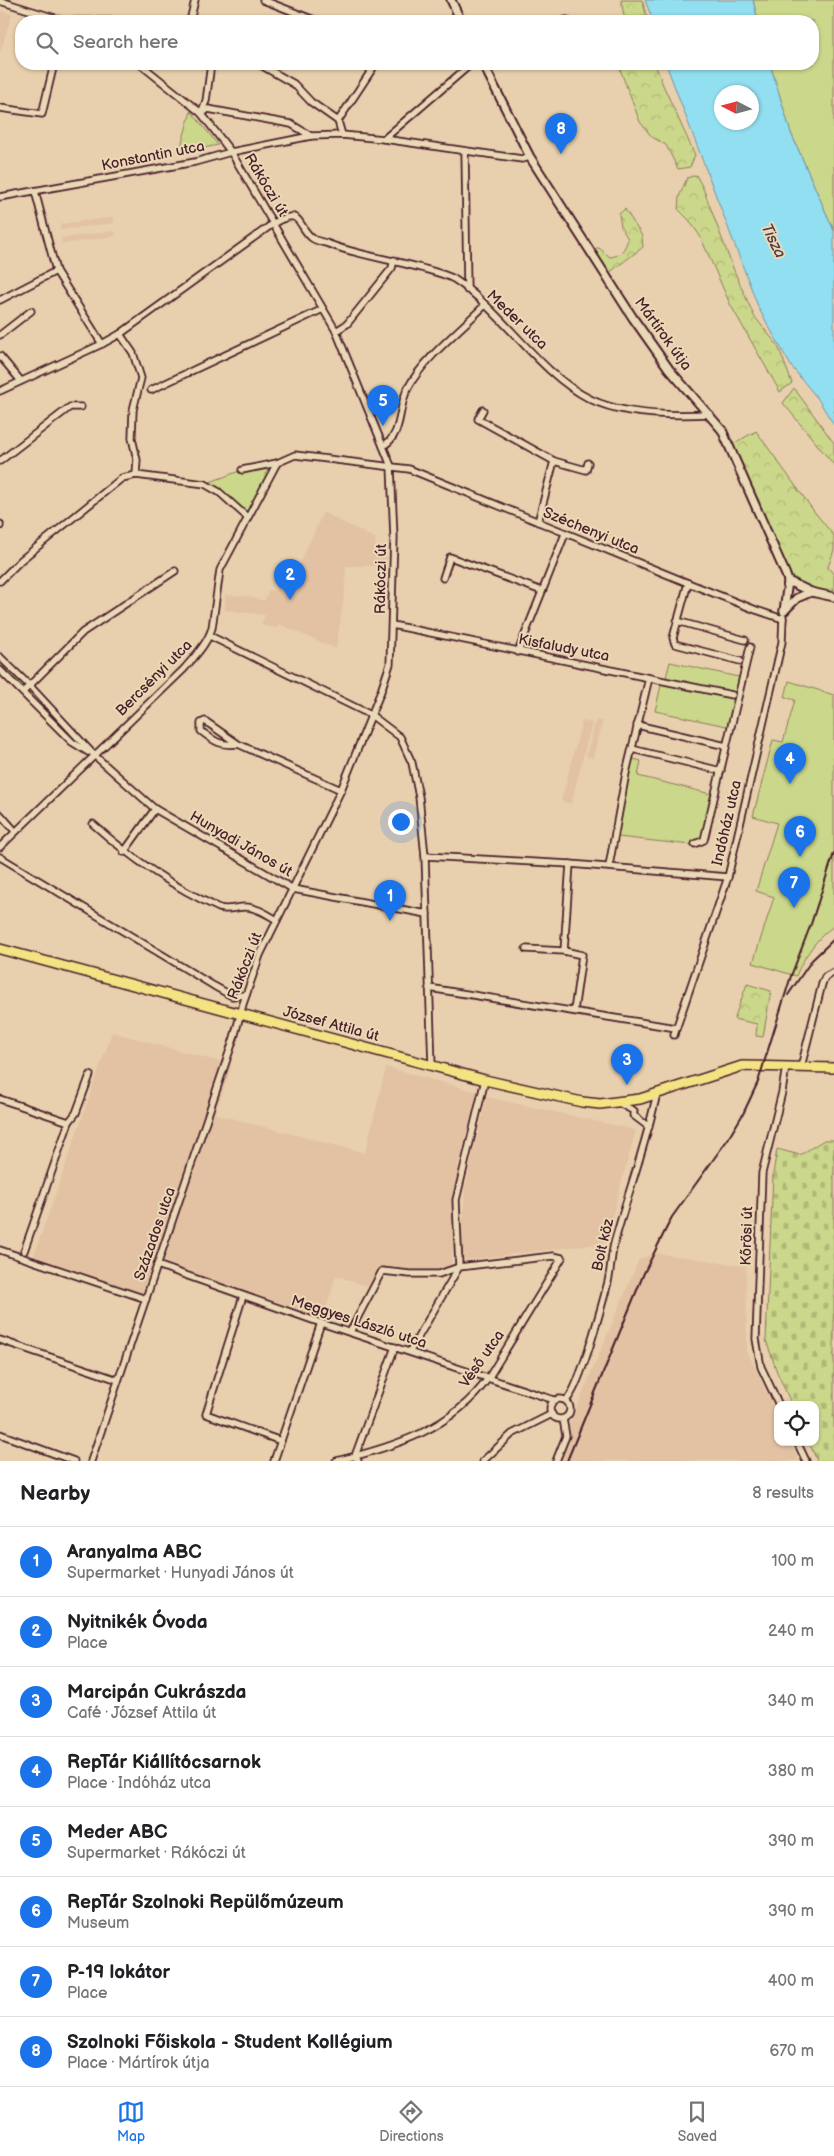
<!DOCTYPE html>
<meta charset="utf-8">
<style>
:root{--surface:#fff;--page:#f6f6f6;--text:#202124;--muted:#757577;--line:#e0e0e0;--accent:#1a73e8}
body{margin:0;font-family:"Balsamiq Sans",sans-serif;background:var(--page);color:var(--text)}
.controls{position:absolute;right:15px;bottom:15px;display:grid;overflow:hidden;border-radius:10px;box-shadow:0 1px 4px #0004}
.controls button{width:45px;height:45px;display:grid;place-items:center;padding:0;border:0;border-bottom:1px solid var(--line);background:var(--surface);color:var(--text);font:25px sans-serif}
.compass{position:absolute;left:714px;top:85px;width:45px;height:45px;border-radius:50%;background:var(--surface);box-shadow:0 1px 4px #0004;rotate:276deg}
.you{position:absolute;left:400px;top:821px;width:18px;height:18px;margin:-12px;border:4px solid #fff;border-radius:50%;background:#1a73e8;box-shadow:0 0 0 8px #1a73e833}
.badge{display:grid;place-items:center;width:32px;height:32px;border-radius:50%;background:var(--accent);color:#fff;font-size:16px;font-weight:700}
.pin{position:absolute;translate:-50% -41px;filter:drop-shadow(0 1px 2px #0008)}
.pin::after{content:'';position:absolute;top:26px;width:18px;height:15px;background:inherit;clip-path:polygon(0 0,100% 0,50% 100%)}
.list{margin:0;padding:0;list-style:none}
h2{display:flex;justify-content:space-between;align-items:center;height:65px;margin:0;padding:0 20px;font-size:21px}
h2 small{font-size:16px;font-weight:400;color:var(--muted)}
.list li{display:grid;grid-template-columns:32px 1fr auto;gap:15px;align-items:center;box-sizing:border-box;height:70px;padding:0 20px;border-top:1px solid var(--line)}
.list b{display:block;font-size:19px;white-space:nowrap}
.list p{margin:0;font-size:16px;white-space:nowrap;color:var(--muted)}
.list em{font-size:16px;font-style:normal;color:var(--muted)}
.icon{flex:none;width:28px;height:28px;fill:none;stroke:currentColor;stroke-width:2;stroke-linecap:round;stroke-linejoin:round}
.map{position:relative;flex:none;width:834px;height:1461px;overflow:hidden}
.search{position:absolute;background:var(--surface);box-shadow:0 1px 4px #0004;left:15px;right:15px;top:15px;height:55px;display:flex;align-items:center;gap:12px;box-sizing:border-box;padding:0 18px;border-radius:20px;color:var(--muted);font-size:19px}
.sheet{height:625px;background:var(--surface)}
nav{display:flex;justify-content:space-around;align-items:center;box-sizing:border-box;height:70px;border-top:1px solid var(--line);background:var(--surface);font-size:14px;color:var(--muted)}
nav a{display:grid;justify-items:center;gap:2px}
nav .on{color:var(--accent)}
.map>svg:first-child{display:block}
.built{fill:#e2c2a3}
.forest{fill:url(#forest-crowns);stroke:#8a7b5a}
.cemetery{fill:url(#cemetery-stones);stroke:#8a7b5a}
.park{fill:#cbd78a;stroke:#8a7b5a}
.water{fill:#91dff0;stroke:#7592a1;fill-rule:evenodd}
.lines{fill:none;stroke-linecap:round;stroke-linejoin:round}
.minor-casing{stroke:#4a1f2b;stroke-width:9}
.tertiary-casing{stroke:#4a1f2b;stroke-width:11}
.primary-casing{stroke:#4a1f2b;stroke-width:12}
.minor{stroke:#ead9b6;stroke-width:5.5}
.tertiary{stroke:#ead9b6;stroke-width:7}
.primary{stroke:#f4e382;stroke-width:9}
.rail{stroke:#4a1f2b;stroke-width:2}
.labels{text-anchor:middle;dominant-baseline:central;stroke-width:4;stroke-linejoin:round;paint-order:stroke}
.street-label{font-size:15px;fill:#4a1f2b;stroke:#ead9b6}
.water-label{font-size:16px;font-style:italic;fill:#553c49;stroke:#ead9b6}
</style>
<div class="map">
<svg width="834" height="1461" viewBox="0 0 834 1461">
<defs>
<pattern id="forest-crowns" width="20" height="18" patternUnits="userSpaceOnUse" patternTransform="scale(1.25)"><rect width="20" height="18" fill="#cbd78a"/><path d="M2 6a3 3 0 1 1 6 0M12 15a3 3 0 1 1 6 0" fill="none" stroke="#b0b877"/></pattern>
<pattern id="cemetery-stones" width="16" height="16" patternUnits="userSpaceOnUse" patternTransform="scale(1.25)"><rect width="16" height="16" fill="#cbd78a"/><path d="M2 7V4a2 2 0 0 1 4 0v3zM10 15v-3a2 2 0 0 1 4 0v3z" fill="#b0b877"/></pattern>
</defs>
<rect width="100%" height="100%" fill="#e8d0ae"/>
<filter id="ink" filterUnits="userSpaceOnUse"><feTurbulence type="fractalNoise" baseFrequency=".02" numOctaves="2"/><feDisplacementMap in="SourceGraphic" scale="10" xChannelSelector="R" yChannelSelector="G"/><feConvolveMatrix kernelMatrix="1 2 1 2 8 2 1 2 1" color-interpolation-filters="sRGB"/></filter>
<g filter="url(#ink)">
<g class="built">
<path d="M0,11L12,14L0,53Z"/>
<path d="M114,217V223L60,230V224Z"/>
<path d="M115,231L116,236L62,244L61,238Z"/>
<path d="M323,512L376,539L375,548L387,549L388,560H374V566H346L345,590L336,649L279,624L276,628L261,625L265,615L225,610V595L248,596L264,601L269,590L275,591L288,562L299,566Z"/>
<path d="M596,720L603,721L593,758L586,756Z"/>
<path d="M582,721L592,723L571,804L561,801Z"/>
<path d="M112,1032L232,1065L215,1114L365,1153L386,1067L478,1092L458,1167L451,1269L430,1273L399,1271L383,1267L370,1287L336,1276L323,1319L248,1294L157,1259L144,1295L33,1258Z"/>
<path d="M487,1097L636,1130L605,1243L466,1260L461,1255L465,1187Z"/>
<path d="M656,1253L746,1266L747,1351L778,1416V1442H790L799,1461H554L639,1259Z"/>
</g>
<g class="forest">
<path d="M621,0H642L648,21H625Z"/>
<path d="M618,64H655L663,85L695,155L690,167L678,169L666,145L652,137L640,122Z"/>
<path d="M696,175L703,188L733,268L754,316L778,346L792,383L780,392L730,304L700,236L689,220L678,209L679,197L687,178Z"/>
<path d="M625,209L642,236L643,247L609,273L594,252L596,248H599L610,257C621,256 625,249 628,239L621,227L619,214Z"/>
<path d="M794,388L834,443V465L783,403Z"/>
<path d="M756,431L813,510L834,536V550L828,567L834,575V597L788,581L733,444Z"/>
<path d="M747,984L771,991L763,1037L756,1036L757,1024L734,1019Z"/>
</g>
<path class="cemetery" d="M824,1140H834V1461H817L809,1442H815V1405H792L777,1372L766,1340L773,1174L777,1149L800,1155Z"/>
<g class="park">
<path d="M753,0H834V231L791,133L770,64H813V21H758Z"/>
<path d="M191,111L218,145L194,150L192,145L187,146V151L179,153Z"/>
<path d="M277,463L247,517L205,484L242,470Z"/>
<path d="M0,657L94,755L72,742L0,670Z"/>
<path d="M670,662L743,678L731,727L655,711L662,681H665Z"/>
<path d="M789,681L834,695V926C817,937 803,958 796,976L753,963L774,897L756,891L777,823L753,816L773,740L783,742L795,700L785,697Z"/>
<path d="M630,758L641,761L638,776L715,795L700,846L618,837L615,833Z"/>
</g>
<g class="water">
<path d="M645,0H753L758,21H653Z"/>
<path d="M666,64H770L791,133L834,231V425L818,399L791,366L759,309ZM722,92H752V122H722Z"/>
</g>
<g class="lines">
<g class="minor-casing">
<g id="minor">
<path d="M263,0L317,21"/>
<path d="M0,1L65,21"/>
<path d="M64,21H121"/>
<path d="M190,21L195,0"/>
<path d="M562,21L567,20"/>
<path d="M259,64L294,84L311,102L338,121L342,135"/>
<path d="M0,108L42,114L54,64"/>
<path d="M201,113L206,101L211,64"/>
<path d="M202,114L208,109L291,124L311,136"/>
<path d="M338,121L373,68V64"/>
<path d="M384,139L471,64"/>
<path d="M465,151L467,290"/>
<path d="M35,191L56,271L102,344"/>
<path d="M0,197L195,162L231,152L311,136L342,135L384,139L522,159L530,157"/>
<path d="M0,300L56,271"/>
<path d="M336,331L347,324L392,268L394,260"/>
<path d="M120,334L133,353L141,378L133,410L132,438L137,460L136,475"/>
<path d="M0,335L31,311"/>
<path d="M0,356L21,381"/>
<path d="M151,390L323,309"/>
<path d="M0,391L102,344L120,334L274,223C303,207 296,225 312,238C316,241 322,242 326,243C356,255 390,259 421,268C432,271 445,274 454,279C504,312 537,372 590,399C623,415 674,416 710,414"/>
<path d="M483,410L478,419L554,461L586,470L588,463"/>
<path d="M383,446C404,434 397,407 408,388C423,359 461,329 484,306"/>
<path d="M0,461L70,407H81"/>
<path d="M242,470L277,463L295,455L409,469L688,583L756,610L783,619"/>
<path d="M538,522L554,461"/>
<path d="M0,524V526"/>
<path d="M443,578L450,557L542,591"/>
<path d="M0,581L21,560L122,478L136,475L205,484L219,492L247,517"/>
<path d="M688,583L673,638L675,644L740,661"/>
<path d="M677,621L745,640"/>
<path d="M392,625L732,695"/>
<path d="M210,636L371,715L400,737L412,763L419,797L425,856L432,1066"/>
<path d="M518,652L565,534"/>
<path d="M0,657L30,686L94,755L155,809L293,889L427,914"/>
<path d="M0,670L72,742L88,752"/>
<path d="M23,692L83,632L175,571"/>
<path d="M637,725L726,746"/>
<path d="M238,744C221,746 215,742 201,731V723L205,721L238,744L341,790"/>
<path d="M632,749L721,771"/>
<path d="M0,814L15,831"/>
<path d="M93,824C131,858 173,887 219,908C227,911 237,907 245,907C257,907 268,915 277,920"/>
<path d="M695,844L704,840L750,647"/>
<path d="M0,847L184,669C195,656 207,644 212,628L220,570L277,463"/>
<path d="M124,852L155,809"/>
<path d="M425,856L570,864L728,877"/>
<path d="M0,857L214,986L232,996L246,995"/>
<path d="M570,864L564,951L582,955L574,1011"/>
<path d="M609,866L626,773L649,678"/>
<path d="M526,949L564,951"/>
<path d="M429,988L676,1028"/>
<path d="M674,1035L728,877L782,642L783,617"/>
<path d="M801,1067L822,984L825,977L834,972"/>
<path d="M0,1099L69,1122"/>
<path d="M619,1103L634,1111L633,1115L649,1127"/>
<path d="M0,1250L146,1299"/>
<path d="M24,1251L69,1122L76,1113L90,1075"/>
<path d="M157,1265L321,1323L554,1400"/>
<path d="M243,1296L206,1414L281,1441"/>
<path d="M0,1340L118,1380"/>
<path d="M410,1351L459,1267L456,1200L485,1080"/>
<circle cx="560" cy="1409" r="10"/>
<path d="M566,1400C579,1391 603,1301 608,1282C611,1269 611,1256 614,1244C628,1193 646,1144 657,1093"/>
<path d="M779,1405L761,1367L756,1339L762,1173L782,1092L786,1066"/>
<path d="M0,1434L74,1461"/>
<path d="M797,1442L806,1461"/>
<path d="M91,1461L234,1038L243,1004L260,955L341,790L381,691L390,664L394,538L391,466L336,331L231,152L201,113L140,64"/>
<path d="M274,1461L321,1323"/>
<path d="M336,1461C394,1447 453,1429 489,1377L562,1258L553,1256L459,1267L439,1274H410L382,1271L350,1332"/>
<path d="M358,1461L355,1456L395,1347"/>
<path d="M483,1461L512,1434L552,1414"/>
<path d="M556,1461L566,1436L563,1419"/>
</g>
</g>
<g class="tertiary-casing">
<g id="tertiary">
<path d="M451,0L461,21"/>
<path d="M483,64L530,157L633,318L669,369L722,430L786,575L788,581L784,611"/>
<path d="M788,581L811,592L834,597"/>
<path d="M784,611L797,598L811,592"/>
</g>
</g>
<g class="primary-casing">
<path id="primary" d="M0,949L485,1080L582,1102L600,1104L640,1099L742,1066L834,1068"/>
</g>
<use href="#minor" class="minor"/>
<use href="#tertiary" class="tertiary"/>
<use href="#primary" class="primary"/>
<g class="rail">
<path d="M788,995L812,960L834,939"/>
<path d="M567,1461L644,1273L672,1217L728,1139L743,1114L758,1082L791,976L811,924L834,853"/>
</g>
</g>
</g>
<g class="labels">
<g class="street-label">
<text transform="translate(153 156) rotate(-11)">Konstantin utca</text>
<text transform="translate(266 185) rotate(59)">Rákóczi út</text>
<text transform="translate(517 320) rotate(44)">Meder utca</text>
<text transform="translate(663 334) rotate(54)">Mártírok útja</text>
<text transform="translate(591 531) rotate(22)">Széchenyi utca</text>
<text transform="translate(381 579) rotate(-89)">Rákóczi út</text>
<text transform="translate(564 648) rotate(11)">Kisfaludy utca</text>
<text transform="translate(154 678) rotate(-45)">Bercsényi utca</text>
<text transform="translate(727 823) rotate(-77)">Indóház utca</text>
<text transform="translate(241 844) rotate(30)">Hunyadi János út</text>
<text transform="translate(245 966) rotate(-69)">Rákóczi út</text>
<text transform="translate(331 1024) rotate(15)">József Attila út</text>
<text transform="translate(155 1234) rotate(-71)">Százados utca</text>
<text transform="translate(747 1236) rotate(-88)">Kőrösi út</text>
<text transform="translate(603 1245) rotate(-77)">Bolt köz</text>
<text transform="translate(359 1322) rotate(18)">Meggyes László utca</text>
<text transform="translate(482 1359) rotate(-55)">Véső utca</text>
</g>
<g class="water-label">
<text transform="translate(773 241) rotate(64)">Tisza</text>
</g>
</g>
</svg>
<div class="controls">
<button><svg class="icon" aria-label="locate" viewBox="0 0 24 24"><circle cx="12" cy="12" r="6"/><path d="M12 2v4M12 18v4M2 12h4M18 12h4"/></svg></button>
</div>
<svg class="compass" viewBox="-18 -18 36 36"><path d="M0-13l5 13h-10z" fill="#e53935"/><path d="M0 13l5-13h-10z" fill="#757577"/></svg>
<div class="you"></div>
<div class="pin badge" style="left:390px;top:921px">1</div>
<div class="pin badge" style="left:290px;top:600px">2</div>
<div class="pin badge" style="left:627px;top:1085px">3</div>
<div class="pin badge" style="left:790px;top:784px">4</div>
<div class="pin badge" style="left:383px;top:426px">5</div>
<div class="pin badge" style="left:800px;top:857px">6</div>
<div class="pin badge" style="left:794px;top:908px">7</div>
<div class="pin badge" style="left:561px;top:154px">8</div>
<div class="search"><svg class="icon" aria-label="search" viewBox="0 0 24 24"><circle cx="10" cy="10" r="6"/><path d="M15 15l6 6"/></svg>Search here</div>
</div>
<section class="sheet">
<h2>Nearby<small>8 results</small></h2>
<ul class="list">
<li><span class="badge">1</span><div><b>Aranyalma ABC</b><p>Supermarket · Hunyadi János út</p></div><em>100 m</em></li>
<li><span class="badge">2</span><div><b>Nyitnikék Óvoda</b><p>Place</p></div><em>240 m</em></li>
<li><span class="badge">3</span><div><b>Marcipán Cukrászda</b><p>Café · József Attila út</p></div><em>340 m</em></li>
<li><span class="badge">4</span><div><b>RepTár Kiállítócsarnok</b><p>Place · Indóház utca</p></div><em>380 m</em></li>
<li><span class="badge">5</span><div><b>Meder ABC</b><p>Supermarket · Rákóczi út</p></div><em>390 m</em></li>
<li><span class="badge">6</span><div><b>RepTár Szolnoki Repülőmúzeum</b><p>Museum</p></div><em>390 m</em></li>
<li><span class="badge">7</span><div><b>P-19 lokátor</b><p>Place</p></div><em>400 m</em></li>
<li><span class="badge">8</span><div><b>Szolnoki Főiskola - Student Kollégium</b><p>Place · Mártírok útja</p></div><em>670 m</em></li>
</ul>
</section>
<nav>
<a class="on"><svg class="icon" aria-label="map" viewBox="0 0 24 24"><path d="M3 6l6-2 6 2 6-2v14l-6 2-6-2-6 2zM9 4v14M15 6v14"/></svg>Map</a>
<a><svg class="icon" aria-label="directions" viewBox="0 0 24 24"><path d="M12 3l9 9-9 9-9-9zM9 14v-3h6M13 9l2 2-2 2"/></svg>Directions</a>
<a><svg class="icon" aria-label="saved" viewBox="0 0 24 24"><path d="M7 4h10v16l-5-4-5 4z"/></svg>Saved</a>
</nav>
